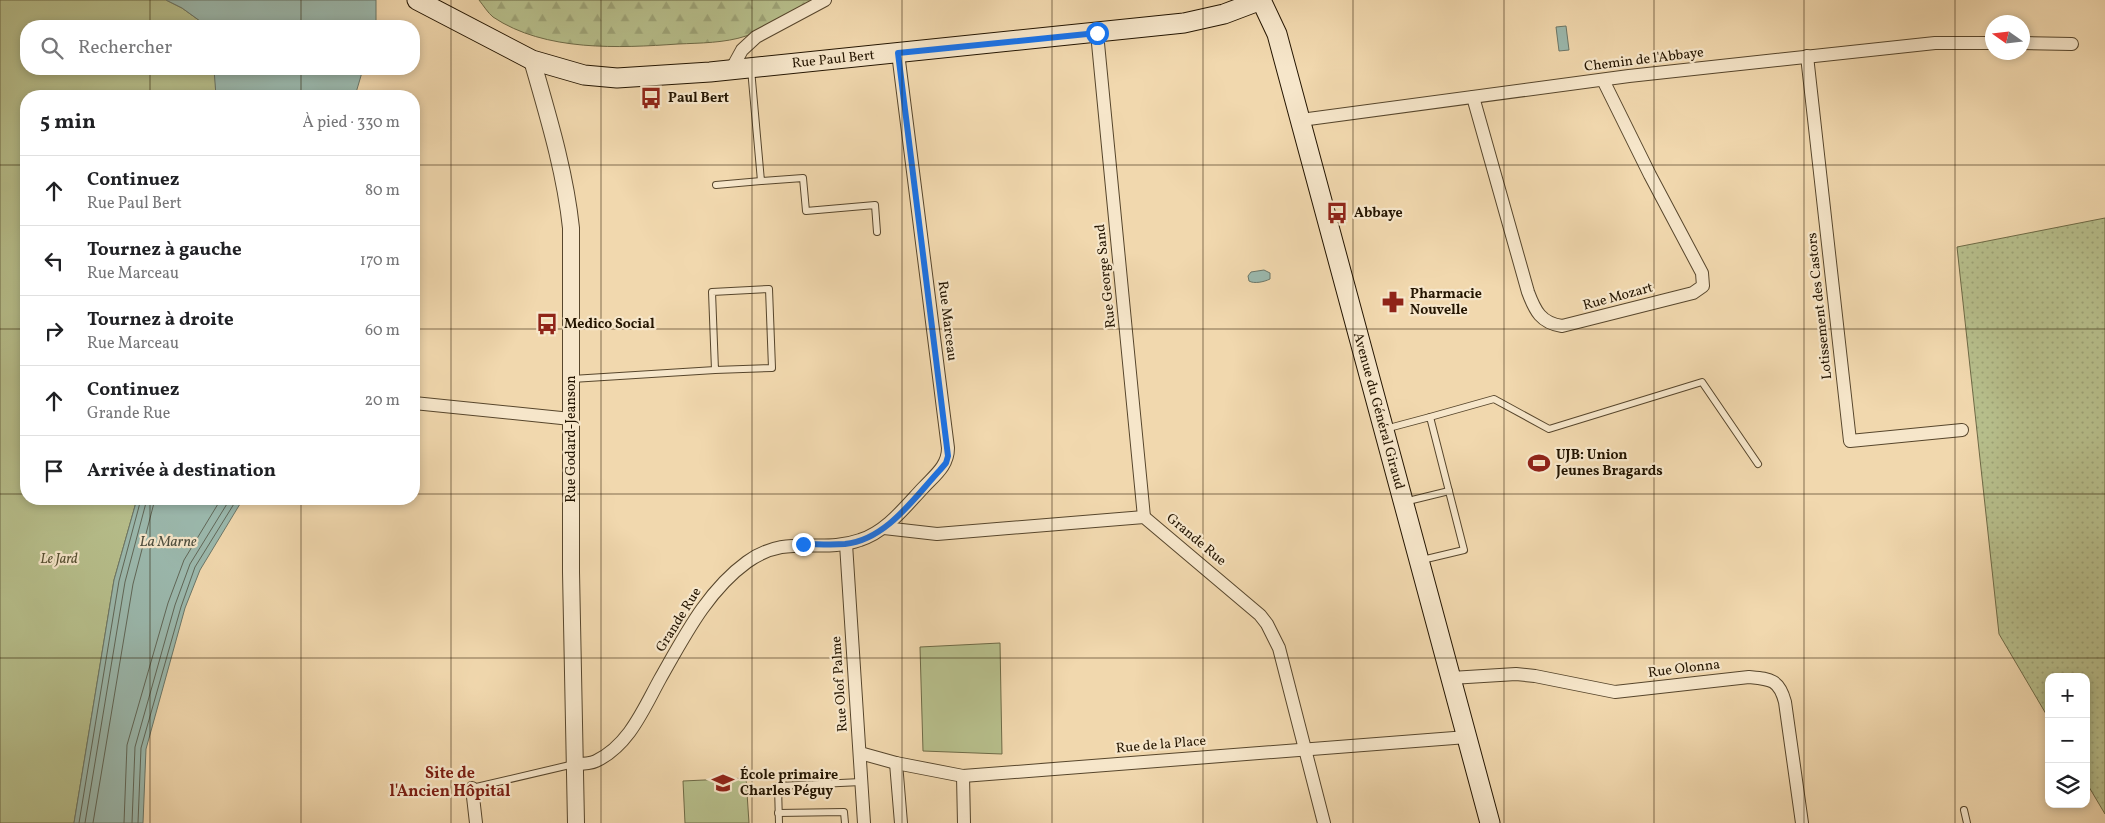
<!DOCTYPE html>
<html lang="fr">
<meta charset="utf-8">
<style>
:root{--surface:#fff;--page:#f6f6f6;--text:#202124;--muted:#757577;--line:#e0e0e0}
body{margin:0;font-family:Vollkorn,serif;background:var(--page);color:var(--text)}
.controls{position:absolute;right:15px;bottom:15px;display:grid;overflow:hidden;border-radius:10px;box-shadow:0 2px 8px #0003}
.controls button{width:45px;height:45px;display:grid;place-items:center;padding:0;border:0;border-bottom:1px solid var(--line);background:var(--surface);color:var(--text);font:25px sans-serif}
.compass{position:absolute;left:1985px;top:15px;width:45px;height:45px;border-radius:50%;background:var(--surface);box-shadow:0 2px 8px #0003;rotate:284deg}
.stop{position:absolute;width:15px;height:15px;margin:-11px;border:4px solid #1a73e8;border-radius:50%;background:#fff}
.stop.end{background:#1a73e8;border-color:#fff;box-shadow:0 1px 5px #0008}
.list{margin:0;padding:0;list-style:none}
h2{display:flex;justify-content:space-between;align-items:center;height:65px;margin:0;padding:0 20px;font-size:21px}
h2 small{font-size:16px;font-weight:400;color:var(--muted)}
.list li{display:grid;grid-template-columns:32px 1fr auto;gap:15px;align-items:center;box-sizing:border-box;height:70px;padding:0 20px;border-top:1px solid var(--line)}
.list b{display:block;font-size:19px;white-space:nowrap}
.list p{margin:0;font-size:16px;white-space:nowrap;color:var(--muted)}
.list em{font-size:16px;font-style:normal;color:var(--muted)}
.icon{flex:none;width:28px;height:28px;fill:none;stroke:currentColor;stroke-width:2;stroke-linecap:round;stroke-linejoin:round}
.map{position:relative;flex:none;width:2105px;height:823px;overflow:hidden}
.search{position:absolute;background:var(--surface);box-shadow:0 2px 8px #0003;left:20px;top:20px;width:400px;height:55px;display:flex;align-items:center;gap:12px;box-sizing:border-box;padding:0 18px;border-radius:20px;color:var(--muted);font-size:19px}
.panel{position:absolute;background:var(--surface);box-shadow:0 2px 8px #0003;left:20px;top:90px;width:400px;height:415px;border-radius:20px}
.map>svg:first-child{display:block}
.grass{fill:url(#grass-dots);stroke:#6e6a46}
.forest{fill:url(#forest-firs);stroke:#6e6a46}
.park{fill:#b7bf8c;stroke:#6e6a46}
.water{fill:#9bb9ae;stroke:#6b7769}
.lines{fill:none;stroke-linecap:round;stroke-linejoin:round}
.shore{stroke:#606758;stroke-width:1}
.service-casing{stroke:#57462c;stroke-width:8}
.minor-casing{stroke:#57462c;stroke-width:14}
.tertiary-casing{stroke:#57462c;stroke-width:18}
.secondary-casing{stroke:#241501;stroke-width:21}
.service{stroke:#f6e6ca;stroke-width:6}
.minor{stroke:#f6e6ca;stroke-width:12}
.tertiary{stroke:#f6e6ca;stroke-width:16}
.secondary{stroke:#f6e6ca;stroke-width:19}
.route{stroke:#1a73e8;stroke-width:6}
.grid{fill:none;stroke:#241501;stroke-width:1;stroke-opacity:0.55}
.labels{text-anchor:middle;dominant-baseline:central;stroke-width:4.5;stroke-linejoin:round;paint-order:stroke}
.street-label{font-size:14px;fill:#241501;stroke:#f6e6ca}
.poi-label{font-size:14px;font-weight:bold;fill:#241501;stroke:#f6e6ca;text-anchor:start}
.park-label{font-size:14px;font-style:italic;fill:#575032;stroke:#f6e6ca}
.water-label{font-size:15px;font-style:italic;fill:#4e4e3e;stroke:#f6e6ca}
.quarter-label{font-size:16px;font-weight:bold;fill:#7a1f14;stroke:#f6e6ca}
</style>
<div class="map">
<svg width="2105" height="823" viewBox="0 0 2105 823">
<defs>
<pattern id="grass-dots" width="8" height="8" patternUnits="userSpaceOnUse" patternTransform="scale(1.25)"><rect width="8" height="8" fill="#b7bf8c"/><path d="M2 2h.1M6 6h.1" fill="none" stroke="#9da377" stroke-width="1.8" stroke-linecap="round"/></pattern>
<pattern id="forest-firs" width="22" height="20" patternUnits="userSpaceOnUse" patternTransform="scale(1.25)"><rect width="22" height="20" fill="#b7bf8c"/><path d="M5 1l3.5 6h-7zM16 11l3.5 6h-7z" fill="#9da377"/></pattern>
</defs>
<rect width="100%" height="100%" fill="#f1d8ae"/>
<filter id="stains"><feTurbulence type="fractalNoise" baseFrequency=".004" numOctaves="4"/><feColorMatrix values="0 0 0 0 .2 0 0 0 0 .09 0 0 0 0 .02 0 0 0 .5 -.17"/></filter>
<radialGradient id="worn" r=".72"><stop offset=".6" stop-color="#630" stop-opacity="0"/><stop offset="1" stop-color="#630" stop-opacity=".3"/></radialGradient>
<path class="grass" d="M2105,218V814L2086,782V677H2049V719L1999,634L1957,247Z"/>
<path class="forest" d="M479,0H813C793,12 768,28 746,36C725,43 700,43 678,44C620,48 545,52 493,17C488,13 483,5 479,0Z"/>
<g class="park">
<path d="M0,0H166L182,8L207,26H26V69H215L216,96H26V499H137L114,580L74,823H0Z"/>
<path d="M1000,643L1002,754L923,751L920,647Z"/>
<path d="M746,778L749,823H685L683,781Z"/>
</g>
<g class="water">
<path d="M166,0H376V25L207,26L182,8Z"/>
<path d="M1566,26L1569,50L1559,51L1556,27Z"/>
<path d="M214,69H363L355,96H216Z"/>
<path d="M1264,270L1270,273V279C1264,282 1254,284 1249,281L1248,276L1251,272Z"/>
<path d="M137,499H243L200,570L185,608L146,749L143,823H74L114,580Z"/>
</g>
<g class="lines">
<g class="shore">
<path d="M79,823L119,581L141,499"/>
<path d="M85,823L125,582L147,499"/>
<path d="M93,823L133,584L155,499"/>
<path d="M124,823L127,745L168,603L184,560L221,499"/>
<path d="M132,823L135,747L175,605L190,564L230,499"/>
<path d="M138,823L141,748L181,607L195,567L237,499"/>
</g>
<g class="service-casing">
<g id="service">
<path d="M751,69L761,181L803,178L806,211L875,205L877,232"/>
<path d="M716,185L761,181"/>
<path d="M572,379L715,370L712,292L769,289L772,368L715,370"/>
<path d="M1430,417L1494,399L1549,429L1702,382L1758,464"/>
<path d="M1385,429L1430,417L1464,550L1422,560"/>
<path d="M1404,502L1449,491"/>
<path d="M472,788L574,764"/>
<path d="M1964,810L1967,823"/>
<path d="M778,813L844,812L845,823"/>
<path d="M779,823L778,786L861,782"/>
</g>
</g>
<g class="minor-casing">
<g id="minor">
<path d="M1097,33L1144,517"/>
<path d="M2022,43L2072,44"/>
<path d="M1807,56L1850,441L1962,430"/>
<path d="M731,70L742,50L756,37L825,0"/>
<path d="M1473,97L1528,292C1535,311 1541,323 1562,326L1693,293L1703,286L1702,273L1650,175L1603,80"/>
<path d="M1301,120L1629,76L1721,66L1935,43H1992"/>
<path d="M414,403L571,419"/>
<path d="M884,528L937,534L1144,517L1260,615L1267,624L1279,648L1324,823"/>
<path d="M846,544L864,823"/>
<path d="M1451,678L1516,674L1535,676L1615,692L1749,677C1770,679 1779,679 1785,702L1802,823"/>
<path d="M860,753L896,763L963,776L1467,737"/>
<path d="M896,763L901,823"/>
<path d="M574,764C581,764 590,764 596,761C629,745 643,710 660,679C684,637 707,591 747,562C787,533 821,554 860,540C886,532 905,507 923,488C935,475 948,466 948,448L898,53"/>
<path d="M963,776L964,823"/>
<path d="M472,788L476,823"/>
</g>
</g>
<g class="tertiary-casing">
<path id="tertiary" d="M532,60C548,116 565,171 571,228V572L576,823"/>
</g>
<g class="secondary-casing">
<g id="secondary">
<path id="s1" d="M417,0L532,60L584,75L617,78L710,72L1184,23L1224,14L1261,0"/>
<path id="s2" d="M1261,0L1277,34L1284,60L1490,823"/>
</g>
</g>
<use href="#service" class="service"/>
<use href="#minor" class="minor"/>
<use href="#tertiary" class="tertiary"/>
<use href="#secondary" class="secondary"/>
</g>
<g class="lines">
<path class="route" d="M803,544C816,544 831,545 845,544C886,540 914,498 940,470L946,463L948,456L898,53L1097,33"/>
</g>
<path class="grid" d="M150,0V26M301,0V26M451,0V823M601,0V823M752,0V823M902,0V823M1052,0V823M1203,0V823M1353,0V823M1504,0V823M1654,0V823M1804,0V823M1955,0V823M150,69V96M301,69V96M0,165H26M414,165H2105M0,329H26M414,329H2105M0,494H26M414,494H2105M150,499V823M301,499V823M0,658H2105"/>
<defs>
<g id="bus-bare" transform="scale(1.725)"><path d="M-5-6H5V4H4V6H2V4H-2V6H-4V4H-5ZM-3.5-4V0h7V-4ZM-3.5 1.2v1.5H-2V1.2ZM2 1.2v1.5H3.5V1.2Z" fill="#8f2418" stroke="#f6e6ca" stroke-width="2.5" paint-order="stroke"/></g>
<g id="pharmacy-bare" transform="scale(1.725)"><path d="M-2-6h4v4h4v4h-4v4h-4v-4h-4v-4h4Z" fill="#8f2418" stroke="#f6e6ca" stroke-width="2.5" paint-order="stroke"/></g>
<g id="stadium-bare" transform="scale(1.725)"><path d="M0-5a6.5 5 0 1 0 0 10a6.5 5 0 1 0 0-10ZM-3.5-1.8h7v3.6h-7Z" fill="#8f2418" stroke="#f6e6ca" stroke-width="2.5" paint-order="stroke"/></g>
<g id="school-bare" transform="scale(1.725)"><path d="M0-5L7-2L0 1L-7-2ZM-4 1L0 2.5L4 1V4Q0 6-4 4Z" fill="#8f2418" stroke="#f6e6ca" stroke-width="2.5" paint-order="stroke"/></g>
</defs>
<g fill-rule="evenodd">
<use href="#bus-bare" x="651" y="98"/>
<use href="#bus-bare" x="1337" y="213"/>
<use href="#pharmacy-bare" x="1393" y="302"/>
<use href="#bus-bare" x="547" y="324"/>
<use href="#stadium-bare" x="1539" y="463"/>
<use href="#school-bare" x="723" y="783"/>
</g>
<g class="labels">
<g class="street-label">
<text stroke="none"><textPath href="#s1" startOffset="434">Rue Paul Bert</textPath></text>
<text transform="translate(1644 60) rotate(-7)">Chemin de l'Abbaye</text>
<text transform="translate(1106 276) rotate(-96)">Rue George Sand</text>
<text transform="translate(1618 297) rotate(-15)">Rue Mozart</text>
<text transform="translate(1820 306) rotate(-96)">Lotissement des Castors</text>
<text transform="translate(947 321) rotate(83)">Rue Marceau</text>
<text stroke="none"><textPath href="#s2" startOffset="428">Avenue du Général Giraud</textPath></text>
<text transform="translate(571 439) rotate(-90)">Rue Godard-Jeanson</text>
<text transform="translate(1196 540) rotate(40)">Grande Rue</text>
<text transform="translate(679 620) rotate(-58)">Grande Rue</text>
<text transform="translate(1684 669) rotate(-7)">Rue Olonna</text>
<text transform="translate(840 684) rotate(-94)">Rue Olof Palme</text>
<text transform="translate(1161 745) rotate(-5)">Rue de la Place</text>
</g>
<g class="poi-label">
<text x="668" y="98">Paul Bert</text>
<text x="1354" y="213">Abbaye</text>
<text x="1410" y="294">Pharmacie<tspan x="1410" dy="16">Nouvelle</tspan></text>
<text x="564" y="324">Medico Social</text>
<text x="1556" y="455">UJB: Union<tspan x="1556" dy="16">Jeunes Bragards</tspan></text>
<text x="740" y="775">École primaire<tspan x="740" dy="16">Charles Péguy</tspan></text>
</g>
<g class="park-label">
<text x="59" y="559">Le Jard</text>
</g>
<g class="water-label">
<text x="168" y="542">La Marne</text>
</g>
<g class="quarter-label">
<text x="450" y="774">Site de<tspan x="450" dy="18">l'Ancien Hôpital</tspan></text>
</g>
</g>
<rect width="100%" height="100%" filter="url(#stains)"/>
<rect width="100%" height="100%" fill="url(#worn)"/>
</svg>
<div class="controls">
<button>+</button>
<button>−</button>
<button><svg class="icon" aria-label="layers" viewBox="0 0 24 24"><path d="M12 4l9 5-9 5-9-5zM3 14l9 5 9-5"/></svg></button>
</div>
<svg class="compass" viewBox="-18 -18 36 36"><path d="M0-13l5 13h-10z" fill="#e53935"/><path d="M0 13l5-13h-10z" fill="#757577"/></svg>
<div class="stop" style="left:1097px;top:33px"></div>
<div class="stop end" style="left:803px;top:544px"></div>
<div class="search"><svg class="icon" aria-label="search" viewBox="0 0 24 24"><circle cx="10" cy="10" r="6"/><path d="M15 15l6 6"/></svg>Rechercher</div>
<section class="panel">
<h2>5 min<small>À pied · 330 m</small></h2>
<ul class="list">
<li><svg class="icon" aria-label="ahead" viewBox="0 0 24 24"><path d="M12 20V5M6 11l6-6 6 6"/></svg><div><b>Continuez</b><p>Rue Paul Bert</p></div><em>80 m</em></li>
<li><svg class="icon" aria-label="left" viewBox="0 0 24 24"><path d="M17 20v-9H6M10 6l-5 5 5 5"/></svg><div><b>Tournez à gauche</b><p>Rue Marceau</p></div><em>170 m</em></li>
<li><svg class="icon" aria-label="right" viewBox="0 0 24 24"><path d="M7 20v-9h11M14 6l5 5-5 5"/></svg><div><b>Tournez à droite</b><p>Rue Marceau</p></div><em>60 m</em></li>
<li><svg class="icon" aria-label="ahead" viewBox="0 0 24 24"><path d="M12 20V5M6 11l6-6 6 6"/></svg><div><b>Continuez</b><p>Grande Rue</p></div><em>20 m</em></li>
<li><svg class="icon" aria-label="arrive" viewBox="0 0 24 24"><path d="M6 21V4h12l-3 4 3 4H6"/></svg><div><b>Arrivée à destination</b></div></li>
</ul>
</section>
</div>
